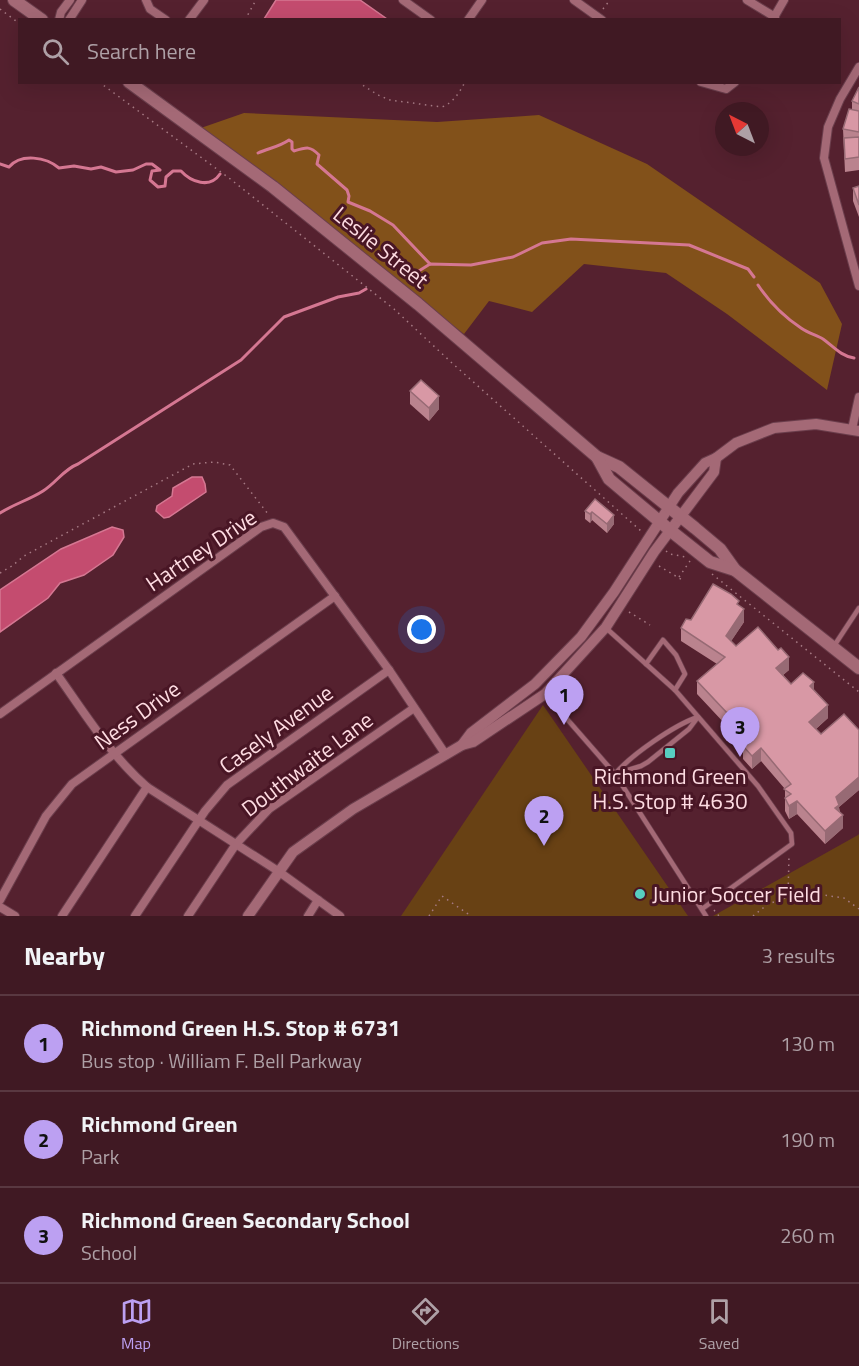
<!DOCTYPE html>
<meta charset="utf-8">
<style>
:root{--surface:#401923;--page:#4b2630;--text:#f1f3f6;--muted:#aea0a6;--line:#593841;--accent:#bca0f2}
body{margin:0;font-family:"Titillium Web",sans-serif;background:var(--page);color:var(--text)}
.compass{position:absolute;left:715px;top:102px;width:54px;height:54px;border-radius:50%;background:var(--surface);box-shadow:0 6px 24px #0002;rotate:318deg}
.you{position:absolute;left:422px;top:630px;width:21px;height:21px;margin:-15px;border:4px solid #fff;border-radius:50%;background:#1a73e8;box-shadow:0 0 0 9px #1a73e833}
.badge{display:grid;place-items:center;width:39px;height:39px;border-radius:50%;background:var(--accent);color:#111;font-size:20px;font-weight:700}
.pin{position:absolute;translate:-50% -50px;filter:drop-shadow(0 2px 3px #0008)}
.pin::after{content:'';position:absolute;top:32px;width:21px;height:18px;background:inherit;clip-path:polygon(0 0,100% 0,50% 100%)}
.list{margin:0;padding:0;list-style:none}
h2{display:flex;justify-content:space-between;align-items:center;height:78px;margin:0;padding:0 24px;font-size:26px}
h2 small{font-size:20px;font-weight:400;color:var(--muted)}
.list li{display:grid;grid-template-columns:39px 1fr auto;gap:18px;align-items:center;box-sizing:border-box;height:96px;padding:0 24px;border-top:2px solid var(--line)}
.list b{display:block;font-size:22px;white-space:nowrap}
.list p{margin:0;font-size:20px;white-space:nowrap;color:var(--muted)}
.list em{font-size:20px;font-style:normal;color:var(--muted)}
.icon{flex:none;width:33px;height:33px;fill:none;stroke:currentColor;stroke-width:2;stroke-linecap:round;stroke-linejoin:round}
.map{position:relative;flex:none;width:859px;height:916px;overflow:hidden}
.search{position:absolute;background:var(--surface);box-shadow:0 6px 24px #0002;left:18px;right:18px;top:18px;height:66px;display:flex;align-items:center;gap:15px;box-sizing:border-box;padding:0 21px;border-radius:0px;color:var(--muted);font-size:22px}
.sheet{height:366px;background:var(--surface)}
nav{display:flex;justify-content:space-around;align-items:center;box-sizing:border-box;height:84px;border-top:2px solid var(--line);background:var(--surface);font-size:16px;color:var(--muted)}
nav a{display:grid;justify-items:center;gap:3px}
nav .on{color:var(--accent)}
.map>svg:first-child{display:block}
.green{fill:#684114}
.forest{fill:#82511a}
.water{fill:#c44c6f;stroke:#d57792;stroke-width:1.5}
.lines{fill:none;stroke-linecap:round;stroke-linejoin:round}
.stream{stroke:#d57792;stroke-width:3}
.service-casing{stroke:#6b3e4c;stroke-width:6}
.minor-casing{stroke:#6b3e4c;stroke-width:10}
.tertiary-casing{stroke:#6b3e4c;stroke-width:12}
.secondary-casing{stroke:#6b3e4c;stroke-width:14}
.path{stroke:#a67a84;stroke-width:1.5;stroke-dasharray:1.5 4.5;stroke-linecap:butt}
.service{stroke:#a46976;stroke-width:4.5}
.minor{stroke:#a46976;stroke-width:8}
.tertiary{stroke:#a46976;stroke-width:10}
.secondary{stroke:#a46976;stroke-width:12}
.wall{fill:#ba838e}
.shaded-wall{fill:#976a74}
.building{fill:#d898a5;stroke:#976a74;stroke-width:1.5}
.poi-dot{fill:#57cec1;stroke:#491625;stroke-width:2}
.labels{text-anchor:middle;dominant-baseline:central;stroke-width:6;stroke-linejoin:round;paint-order:stroke}
.street-label{font-size:22px;fill:#fedce2;stroke:#491625}
.poi-label{font-size:22px;fill:#fedce2;stroke:#491625}
</style>
<div class="map">
<svg width="859" height="916" viewBox="0 0 859 916">
<rect width="100%" height="100%" fill="#55212f"/>
<g class="green">
<path d="M543,705L688,916H401Z"/>
<path d="M859,834V916H713L858,835Z"/>
</g>
<path class="forest" d="M244,113L437,122L539,115L647,164L820,283L842,324L827,390L727,314L666,273L584,264L532,312L489,301L464,334L198,129Z"/>
<g class="water">
<path d="M276,0H360L387,19H264Z"/>
<path d="M192,477H202L205,484L206,492L169,517L164,518L156,511L157,506L172,496L173,488Z"/>
<path d="M112,527L123,530L124,537L113,555L84,575L60,583L48,598L0,632V590L61,549Z"/>
</g>
<g class="lines">
<g class="stream">
<path d="M258,153C269,148 279,147 289,140L292,142V149L294,151C307,147 310,146 319,155L317,164L347,190L349,196L348,202L370,211L393,225L430,264"/>
<path d="M0,164L9,167C21,153 46,157 59,168L74,166L91,169L101,167L116,172L133,170L146,164H152L160,170L152,171L150,180L158,187L165,186L166,177L173,171H181C191,182 210,189 220,174"/>
<path d="M414,274L430,264L471,265L513,257L542,243L571,239L689,245L748,269L754,277"/>
<path d="M758,285C770,303 783,316 801,328C808,333 816,335 823,339C834,347 841,356 854,358"/>
<path d="M0,513C14,504 29,500 43,491C56,483 64,469 78,464L241,360L284,317L338,297L359,293L366,289"/>
</g>
<g class="service-casing">
<g id="service">
<path d="M606,628L675,690L758,786L791,833L792,844L702,909"/>
<path d="M834,646L859,608"/>
<path d="M646,664L663,640L676,655L685,674L675,690"/>
<path d="M546,695L615,774L706,916"/>
<path d="M615,774L641,766L648,762L689,729L698,717"/>
<path d="M615,774C631,755 674,725 698,717"/>
</g>
</g>
<g class="minor-casing">
<g id="minor">
<path d="M146,0L150,9L166,20"/>
<path d="M403,0L431,20"/>
<path d="M574,0L602,20"/>
<path d="M747,0L775,17"/>
<path d="M773,19L784,0"/>
<path d="M59,20L61,12L70,0"/>
<path d="M69,20L82,0"/>
<path d="M189,20L204,0"/>
<path d="M468,20L482,0"/>
<path d="M859,67L840,99L828,127L824,158L859,286"/>
<path d="M701,82L726,89L735,82"/>
<path d="M852,429L859,397"/>
<path d="M56,673C84,712 110,755 147,787L278,871L340,916"/>
<path d="M0,714L261,527L273,523L284,527L389,670L446,755"/>
<path d="M0,900L46,816L72,784L335,596"/>
<path d="M0,907L15,916"/>
<path d="M62,916L147,787"/>
<path d="M135,916L205,811L227,785L389,670"/>
<path d="M188,916L236,844L269,809L414,708"/>
<path d="M308,916L318,900"/>
</g>
</g>
<g class="tertiary-casing">
<g id="tertiary">
<path d="M462,745L471,733L535,684L581,637L614,592L678,493L705,463L716,458L736,443L774,428L816,424L859,431"/>
<path d="M248,916L293,852L353,809L462,745L473,742L545,694L606,627L654,552L714,472L716,458"/>
</g>
</g>
<g class="secondary-casing">
<g id="secondary">
<path d="M14,0L42,20"/>
<path d="M129,82L273,187L418,304L597,457L619,467L695,528L720,549L735,570L859,668"/>
<path d="M597,457L609,479L671,531L710,562L735,570"/>
</g>
</g>
<g class="path">
<path d="M0,9L20,24"/>
<path d="M603,9L610,0"/>
<path d="M245,20L256,0"/>
<path d="M99,82L229,178L394,309L452,363L641,531"/>
<path d="M358,82L378,95L390,100L442,107C454,102 459,93 465,82"/>
<path d="M666,551L670,554L686,557"/>
<path d="M659,566L684,581"/>
<path d="M0,573L12,566L24,556L193,464L214,462L230,465L268,514"/>
<path d="M712,574L859,692"/>
<path d="M679,577L690,561"/>
<path d="M629,612L650,625"/>
<path d="M788,896L789,856"/>
<path d="M714,910L719,916"/>
<path d="M429,916L442,896L471,916"/>
<path d="M753,916L768,904L788,897L823,895L844,898L859,909"/>
</g>
<use href="#service" class="service"/>
<use href="#minor" class="minor"/>
<use href="#tertiary" class="tertiary"/>
<use href="#secondary" class="secondary"/>
</g>
<g class="wall">
<path d="M859,87V170L845,172L843,129L852,110V101Z"/>
<path d="M859,186V224V217L853,201V188Z"/>
<path d="M410,391L439,409L429,421L410,404Z"/>
<path d="M595,499L614,524L607,533L592,520L590,523L585,519V511Z"/>
<path d="M739,606L744,622L731,641L736,646L789,670L783,675L791,684L814,691L828,718L816,729L821,734L859,730V790L839,807L843,828L825,844L797,814L789,819L785,811V789L761,761L752,769L743,759V750L726,731V725L697,694V681L717,664L681,641V628L691,620Z"/>
</g>
<g class="shaded-wall">
<path d="M439,396V409L429,421V408Z"/>
<path d="M592,512V520L590,523V514Z"/>
<path d="M614,515V524L607,533V524Z"/>
<path d="M744,609V622L726,649V636Z"/>
<path d="M789,657V670L776,681V668Z"/>
<path d="M814,682V695L810,686Z"/>
<path d="M828,705V718L809,735V722Z"/>
<path d="M761,748V761L752,769V756Z"/>
<path d="M859,777V790L839,807V818L835,821L836,797Z"/>
<path d="M797,801V814L789,819V806Z"/>
<path d="M843,815V828L825,844V831Z"/>
</g>
<g class="building">
<path d="M859,87V104L852,101Z"/>
<path d="M849,109L859,111V132L843,129Z"/>
<path d="M859,137V157L845,159L844,138Z"/>
<path d="M859,186V205L853,188Z"/>
<path d="M421,380L439,396L429,408L410,391Z"/>
<path d="M595,499L614,515L607,524L592,512L590,514L585,511Z"/>
<path d="M713,584L731,594L739,601L737,604L744,609L726,636L736,646L758,627L778,650L781,648L789,657L776,668L791,684L803,673L814,682L810,686L828,705L809,722L821,734L844,714L859,730V777L836,797L839,805L835,808L843,815L825,831L797,801L789,806L785,798L791,794L784,789L791,784L761,748L752,756L743,746L749,743L726,718L728,714L697,681L725,657L681,628L686,619L691,620Z"/>
</g>
<g class="poi-dot">
<rect x="664" y="747" width="12" height="12" rx="3"/>
<circle cx="640" cy="894" r="6"/>
</g>
<g class="labels">
<g class="street-label">
<text transform="translate(381 247) rotate(39)">Leslie Street</text>
<text transform="translate(201 550) rotate(-34)">Hartney Drive</text>
<text transform="translate(137 715) rotate(-36)">Ness Drive</text>
<text transform="translate(276 729) rotate(-36)">Casely Avenue</text>
<text transform="translate(307 764) rotate(-37)">Douthwaite Lane</text>
</g>
<g class="poi-label">
<text x="670" y="776">Richmond Green<tspan x="670" dy="25">H.S. Stop # 4630</tspan></text>
<text x="652" y="894" text-anchor="start">Junior Soccer Field</text>
</g>
</g>
</svg>
<svg class="compass" viewBox="-18 -18 36 36"><path d="M0-13l5 13h-10z" fill="#e53935"/><path d="M0 13l5-13h-10z" fill="#aea0a6"/></svg>
<div class="you"></div>
<div class="pin badge" style="left:564px;top:725px">1</div>
<div class="pin badge" style="left:544px;top:846px">2</div>
<div class="pin badge" style="left:740px;top:757px">3</div>
<div class="search"><svg class="icon" aria-label="search" viewBox="0 0 24 24"><circle cx="10" cy="10" r="6"/><path d="M15 15l6 6"/></svg>Search here</div>
</div>
<section class="sheet">
<h2>Nearby<small>3 results</small></h2>
<ul class="list">
<li><span class="badge">1</span><div><b>Richmond Green H.S. Stop # 6731</b><p>Bus stop · William F. Bell Parkway</p></div><em>130 m</em></li>
<li><span class="badge">2</span><div><b>Richmond Green</b><p>Park</p></div><em>190 m</em></li>
<li><span class="badge">3</span><div><b>Richmond Green Secondary School</b><p>School</p></div><em>260 m</em></li>
</ul>
</section>
<nav>
<a class="on"><svg class="icon" aria-label="map" viewBox="0 0 24 24"><path d="M3 6l6-2 6 2 6-2v14l-6 2-6-2-6 2zM9 4v14M15 6v14"/></svg>Map</a>
<a><svg class="icon" aria-label="directions" viewBox="0 0 24 24"><path d="M12 3l9 9-9 9-9-9zM9 14v-3h6M13 9l2 2-2 2"/></svg>Directions</a>
<a><svg class="icon" aria-label="saved" viewBox="0 0 24 24"><path d="M7 4h10v16l-5-4-5 4z"/></svg>Saved</a>
</nav>
